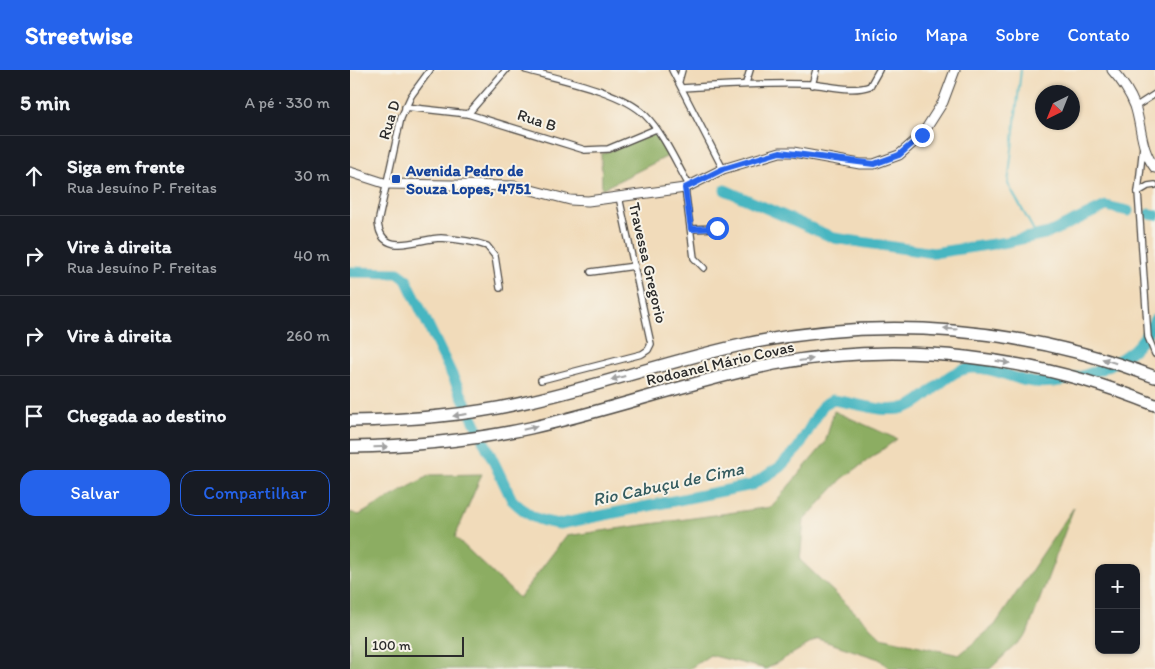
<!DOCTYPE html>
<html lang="pt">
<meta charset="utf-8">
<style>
:root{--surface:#171b24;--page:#20242c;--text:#f1f3f6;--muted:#9ea1a6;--line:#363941;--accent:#2563eb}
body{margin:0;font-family:Itim,sans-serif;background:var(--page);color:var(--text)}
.controls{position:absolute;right:15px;bottom:15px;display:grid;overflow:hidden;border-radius:10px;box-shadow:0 1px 4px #0004}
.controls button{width:45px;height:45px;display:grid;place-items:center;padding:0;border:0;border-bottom:1px solid var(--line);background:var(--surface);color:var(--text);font:25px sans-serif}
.compass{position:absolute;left:685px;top:15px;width:45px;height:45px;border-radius:50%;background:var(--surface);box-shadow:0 1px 4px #0004;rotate:223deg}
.scale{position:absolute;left:15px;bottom:12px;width:99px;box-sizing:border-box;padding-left:5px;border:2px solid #2b2b2b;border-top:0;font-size:14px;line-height:18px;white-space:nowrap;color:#2b2b2b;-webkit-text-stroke:4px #f7f3e8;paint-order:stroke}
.stop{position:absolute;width:15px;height:15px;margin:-11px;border:4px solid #2563eb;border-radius:50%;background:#fff}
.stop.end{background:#2563eb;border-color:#fff;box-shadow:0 1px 5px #0008}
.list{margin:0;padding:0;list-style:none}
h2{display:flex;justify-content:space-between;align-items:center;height:65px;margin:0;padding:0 20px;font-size:21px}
h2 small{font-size:16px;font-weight:400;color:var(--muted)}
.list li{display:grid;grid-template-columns:32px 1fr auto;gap:15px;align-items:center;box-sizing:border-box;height:80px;padding:0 20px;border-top:1px solid var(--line)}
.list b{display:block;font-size:19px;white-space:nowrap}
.list p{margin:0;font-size:16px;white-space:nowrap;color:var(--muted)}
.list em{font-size:16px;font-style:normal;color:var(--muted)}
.actions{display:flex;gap:10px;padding:15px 20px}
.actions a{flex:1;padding:11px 0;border:1px solid var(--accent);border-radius:15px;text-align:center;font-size:18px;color:var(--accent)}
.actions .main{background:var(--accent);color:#fff}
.icon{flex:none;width:28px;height:28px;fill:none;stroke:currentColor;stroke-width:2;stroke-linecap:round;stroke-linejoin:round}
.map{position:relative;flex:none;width:805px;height:599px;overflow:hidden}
header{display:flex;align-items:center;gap:30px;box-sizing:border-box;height:70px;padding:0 25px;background:var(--accent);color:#fff}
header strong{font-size:24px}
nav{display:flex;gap:28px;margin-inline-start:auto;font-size:18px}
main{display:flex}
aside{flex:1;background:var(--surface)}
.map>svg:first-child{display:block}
.forest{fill:#8cad62;stroke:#5c6c46}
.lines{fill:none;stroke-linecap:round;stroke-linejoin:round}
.stream{stroke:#47b6c1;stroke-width:2}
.river{stroke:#47b6c1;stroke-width:11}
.minor-casing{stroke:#494540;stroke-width:8}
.secondary-casing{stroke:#494540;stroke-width:11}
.motorway-casing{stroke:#494540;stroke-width:14}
.minor{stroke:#fff;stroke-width:5.5}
.secondary{stroke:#fff;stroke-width:9}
.motorway{stroke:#fff;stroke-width:11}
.oneway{fill:#a0a0a0}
.route{stroke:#2563eb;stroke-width:6}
.transit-dot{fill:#1a4fb4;stroke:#f7f3e8;stroke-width:2}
.labels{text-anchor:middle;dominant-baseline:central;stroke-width:4;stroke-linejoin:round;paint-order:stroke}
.street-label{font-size:16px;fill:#2b2b2b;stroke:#f7f3e8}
.transit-label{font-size:16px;font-weight:bold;fill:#164399;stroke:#f7f3e8;text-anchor:start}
.water-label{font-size:18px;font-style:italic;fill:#355c60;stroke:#f7f3e8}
</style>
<header>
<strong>Streetwise</strong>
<nav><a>Início</a><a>Mapa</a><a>Sobre</a><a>Contato</a></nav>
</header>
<main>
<aside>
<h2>5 min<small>A pé · 330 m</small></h2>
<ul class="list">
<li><svg class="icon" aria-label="ahead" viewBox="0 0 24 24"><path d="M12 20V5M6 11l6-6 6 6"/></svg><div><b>Siga em frente</b><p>Rua Jesuíno P. Freitas</p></div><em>30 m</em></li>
<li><svg class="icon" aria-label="right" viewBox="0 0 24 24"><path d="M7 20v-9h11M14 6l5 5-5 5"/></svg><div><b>Vire à direita</b><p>Rua Jesuíno P. Freitas</p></div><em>40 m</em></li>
<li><svg class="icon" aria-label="right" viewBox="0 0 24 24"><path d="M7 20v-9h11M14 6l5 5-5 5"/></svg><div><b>Vire à direita</b></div><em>260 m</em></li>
<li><svg class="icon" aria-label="arrive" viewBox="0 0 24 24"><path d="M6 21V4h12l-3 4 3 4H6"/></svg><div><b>Chegada ao destino</b></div></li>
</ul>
<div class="actions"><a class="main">Salvar</a><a>Compartilhar</a></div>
</aside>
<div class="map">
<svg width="805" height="599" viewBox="0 0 805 599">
<rect width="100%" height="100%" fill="#f7f3e8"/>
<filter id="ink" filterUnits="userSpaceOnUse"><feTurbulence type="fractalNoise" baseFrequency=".02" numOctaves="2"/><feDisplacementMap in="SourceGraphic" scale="10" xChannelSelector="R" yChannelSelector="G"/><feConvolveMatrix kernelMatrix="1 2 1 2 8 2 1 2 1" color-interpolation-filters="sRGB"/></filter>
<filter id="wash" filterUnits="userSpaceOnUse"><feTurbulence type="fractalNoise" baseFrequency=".0096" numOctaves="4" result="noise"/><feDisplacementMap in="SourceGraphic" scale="20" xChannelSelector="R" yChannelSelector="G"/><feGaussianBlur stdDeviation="1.12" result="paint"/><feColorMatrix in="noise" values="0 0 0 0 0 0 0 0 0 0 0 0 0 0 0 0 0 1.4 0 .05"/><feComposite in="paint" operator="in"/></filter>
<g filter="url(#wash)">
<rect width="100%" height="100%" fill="#f1dbba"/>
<g class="forest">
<path d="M305,64L318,86L252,119L251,84Z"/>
<path d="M484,341L547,369L492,409L454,450L450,490L531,567L609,585L645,555L724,437L677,564L640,599H540L529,589L468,569L416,599L360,585L339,599H0V442L9,445L80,405L132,404L105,467L169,528L216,466L421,437L475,373Z"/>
</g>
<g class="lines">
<path class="stream" d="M671,0L658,114L687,166"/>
<g class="river">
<path d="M375,120L484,168L583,183L657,172L699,163L756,136L778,141"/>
<path d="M799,144L805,145"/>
<path d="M0,202L48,203L56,209L162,430C179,446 186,451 210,454L402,415L430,397L448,378L473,335L482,330C505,332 534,345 557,337C579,330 595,300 621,298C640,297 658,306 676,311C708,318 758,301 783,280C791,273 800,259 805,249"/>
</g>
</g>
</g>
<g filter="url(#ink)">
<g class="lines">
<g class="minor-casing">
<g id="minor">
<path d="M80,0L61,26L51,48L28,153C32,189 69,168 91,168C106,169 123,171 137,176L145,186L150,218"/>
<path d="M176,0C209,9 271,21 295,45C314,64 326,93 340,117"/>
<path d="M322,0L373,99"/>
<path d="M329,11L332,0"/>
<path d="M396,13L400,0"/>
<path d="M462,15L466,0"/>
<path d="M332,18C375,15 416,13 459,14C478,15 501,23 520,16L529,0"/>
<path d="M55,37L118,44L235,80L258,79L306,59"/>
<path d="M785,37L805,24"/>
<path d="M118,44L156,0"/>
<path d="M793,76L788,122L798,267L805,284"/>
<path d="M335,118L344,188L354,198"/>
<path d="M788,122L798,116L805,115"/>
<path d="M341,159L367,158"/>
<path d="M241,202L285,196"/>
<path d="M191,310L292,284L298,280L301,274L269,127"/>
</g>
</g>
<g class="secondary-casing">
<g id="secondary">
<path d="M762,0C771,10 780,23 785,36C792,57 790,79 805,98"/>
<path d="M0,102L37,114L166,116L220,130L238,131L335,118L373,99L430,82H443L510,94H524L549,85L572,65L593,32L605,0"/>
</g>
</g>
<g class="motorway-casing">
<g id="motorway">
<path d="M0,351C59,350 115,346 172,333C247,317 320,290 396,274C534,245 673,257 805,307"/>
<path d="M0,377C61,376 120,371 180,358C262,340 342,311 424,294C551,270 686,286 805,335"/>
</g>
</g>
<use href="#minor" class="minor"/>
<use href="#secondary" class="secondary"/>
<use href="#motorway" class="motorway"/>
</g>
<defs><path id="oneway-solid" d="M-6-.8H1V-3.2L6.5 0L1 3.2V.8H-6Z" transform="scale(1.25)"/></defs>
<g class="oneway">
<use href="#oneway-solid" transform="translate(600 259) rotate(-176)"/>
<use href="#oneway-solid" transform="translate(456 290) rotate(-8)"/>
<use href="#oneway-solid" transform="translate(759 291) rotate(-163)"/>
<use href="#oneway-solid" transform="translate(653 292) rotate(9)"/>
<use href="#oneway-solid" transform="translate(268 308) rotate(165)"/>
<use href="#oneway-solid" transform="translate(110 345) rotate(172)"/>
<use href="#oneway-solid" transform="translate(180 358) rotate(-13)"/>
<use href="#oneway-solid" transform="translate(31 377) rotate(-1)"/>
</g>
</g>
<g class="lines" filter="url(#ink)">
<path class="route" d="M367,158L341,159L335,118L373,99L430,82L524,94L549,85L572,65"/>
</g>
<rect class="transit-dot" x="41" y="104" width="10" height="10" rx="2.5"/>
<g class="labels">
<g class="street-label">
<text transform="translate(39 50) rotate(-73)">Rua D</text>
<text transform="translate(187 50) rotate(18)">Rua B</text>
<text transform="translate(298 193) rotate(77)">Travessa Gregorio</text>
<text transform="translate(370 293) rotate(-13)">Rodoanel Mário Covas</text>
</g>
<g class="transit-label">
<text x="56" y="100">Avenida Pedro de<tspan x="56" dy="18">Souza Lopes, 4751</tspan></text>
</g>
<g class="water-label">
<text transform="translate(318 414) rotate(-12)">Rio Cabuçu de Cima</text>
</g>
</g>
</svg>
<div class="controls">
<button>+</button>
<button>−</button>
</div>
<svg class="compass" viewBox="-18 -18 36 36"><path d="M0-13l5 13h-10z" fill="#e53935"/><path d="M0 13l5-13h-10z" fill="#9ea1a6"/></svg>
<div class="scale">100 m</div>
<div class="stop" style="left:367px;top:158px"></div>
<div class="stop end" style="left:572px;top:65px"></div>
</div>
</main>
